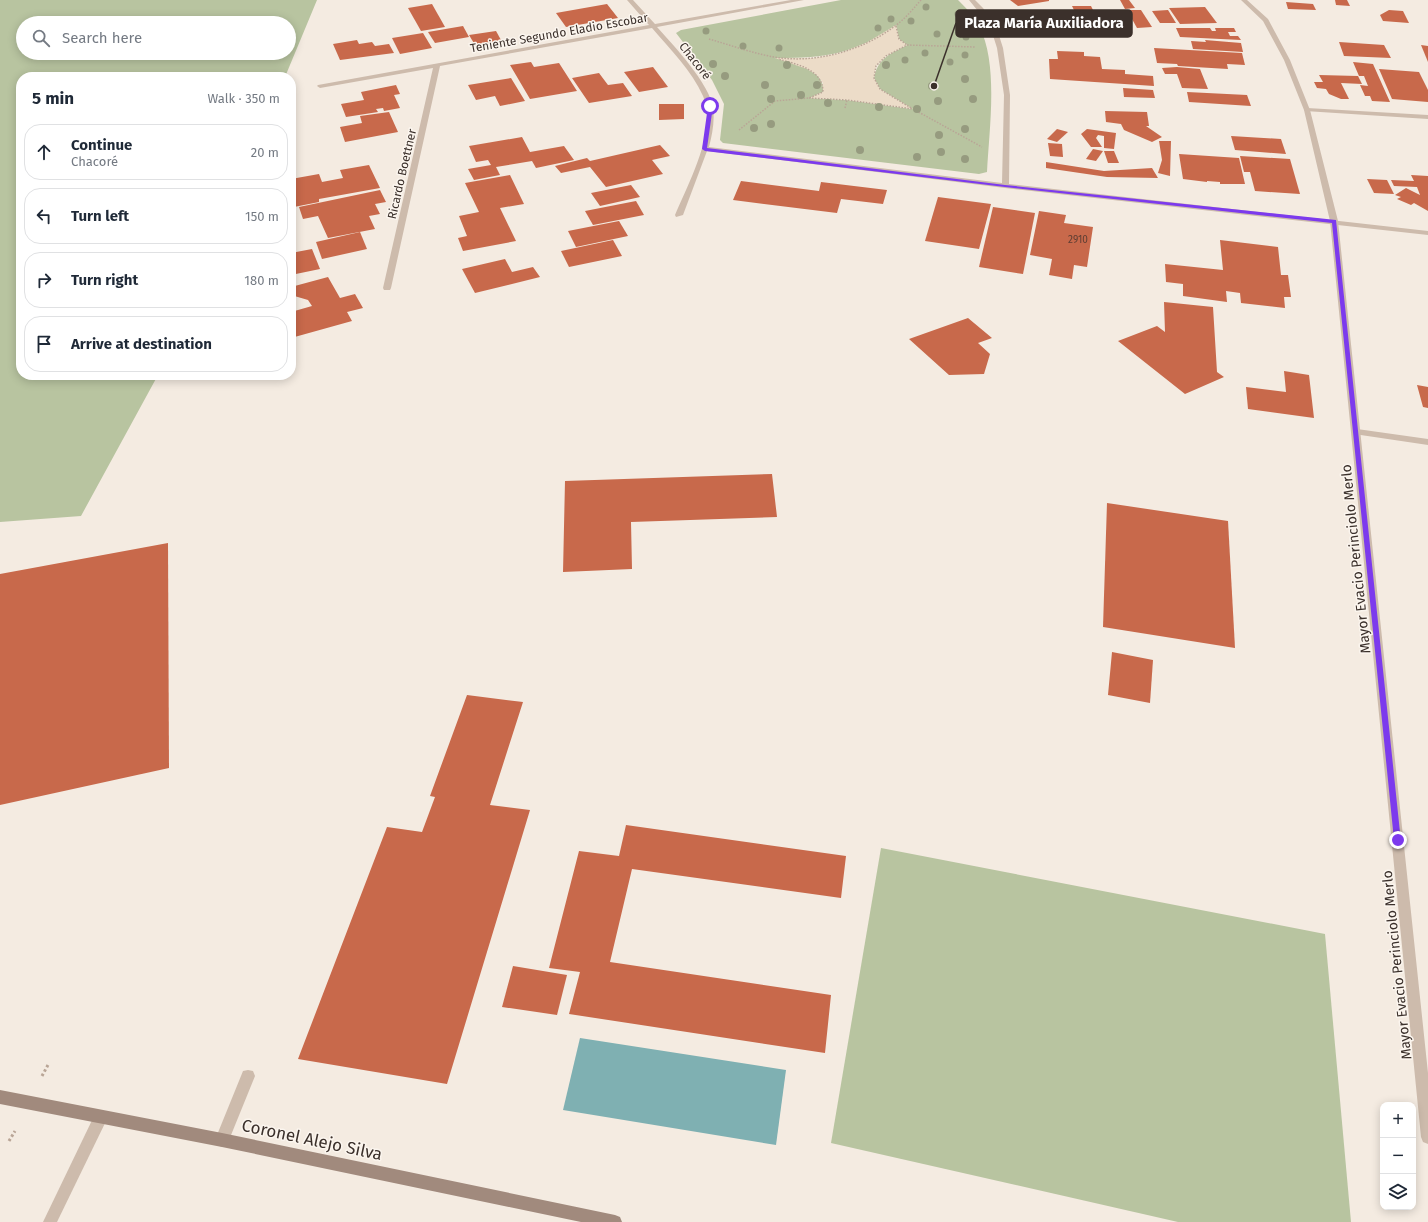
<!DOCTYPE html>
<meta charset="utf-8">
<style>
:root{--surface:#fff;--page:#f2f2f3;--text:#1f2937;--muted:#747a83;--line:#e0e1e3}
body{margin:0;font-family:"Fira Sans",sans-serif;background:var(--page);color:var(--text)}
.controls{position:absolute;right:12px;bottom:12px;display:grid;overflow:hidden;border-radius:8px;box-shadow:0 2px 10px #0003}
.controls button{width:36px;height:36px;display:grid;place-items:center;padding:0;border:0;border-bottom:1px solid var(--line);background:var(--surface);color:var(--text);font:20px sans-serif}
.stop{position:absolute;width:12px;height:12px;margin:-9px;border:3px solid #7c3aed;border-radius:50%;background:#fff}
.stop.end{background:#7c3aed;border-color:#fff;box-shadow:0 1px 4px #0008}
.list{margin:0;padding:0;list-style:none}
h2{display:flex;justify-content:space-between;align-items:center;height:52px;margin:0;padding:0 16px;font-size:17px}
h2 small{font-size:13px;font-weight:400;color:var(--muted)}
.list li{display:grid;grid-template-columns:26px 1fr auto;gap:12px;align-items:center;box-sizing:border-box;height:56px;margin:0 8px 8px;padding:0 8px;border:1px solid var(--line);border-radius:16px}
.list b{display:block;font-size:15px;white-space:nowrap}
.list p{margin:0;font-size:13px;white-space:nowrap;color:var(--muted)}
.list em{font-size:13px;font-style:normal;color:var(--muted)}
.icon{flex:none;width:22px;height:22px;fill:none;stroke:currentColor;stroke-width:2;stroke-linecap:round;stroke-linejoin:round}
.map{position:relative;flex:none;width:1428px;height:1222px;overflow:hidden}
.search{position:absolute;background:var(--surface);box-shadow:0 2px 10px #0003;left:16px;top:16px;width:280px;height:44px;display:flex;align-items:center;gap:10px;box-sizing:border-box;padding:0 14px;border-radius:22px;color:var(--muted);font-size:15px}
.panel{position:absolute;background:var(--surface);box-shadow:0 2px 10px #0003;left:16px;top:72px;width:280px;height:308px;border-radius:16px}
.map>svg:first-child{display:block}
.green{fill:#b8c4a0;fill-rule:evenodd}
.plaza{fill:#ecdcc8}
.water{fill:#7fb0b2}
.building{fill:#c8694b}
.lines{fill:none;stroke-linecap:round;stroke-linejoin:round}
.path-far1{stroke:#b9a596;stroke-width:1.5;stroke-dasharray:1.5 1.5;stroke-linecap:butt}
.path{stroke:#b9a596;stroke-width:3;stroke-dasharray:2.5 2.5;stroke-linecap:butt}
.service{fill:#cdbbac;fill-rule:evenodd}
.minor{fill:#cdbbac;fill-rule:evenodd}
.tertiary{fill:#cdbbac;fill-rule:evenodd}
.secondary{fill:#a18a7d;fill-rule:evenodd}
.tree{fill:#969b7f}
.route{fill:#7c3aed}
.labels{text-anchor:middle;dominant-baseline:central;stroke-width:3;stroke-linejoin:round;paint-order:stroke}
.far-number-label{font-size:10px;fill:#5e3e33}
.far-street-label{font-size:12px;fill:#3b302b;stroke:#fbf5ee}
.street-label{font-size:14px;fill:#3b302b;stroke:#fbf5ee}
.near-street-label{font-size:17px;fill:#3b302b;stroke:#fbf5ee}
.leader{fill:none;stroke:#3b302b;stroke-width:1.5}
.callout-dot{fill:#3b302b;stroke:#fbf5ee;stroke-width:1.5}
.callout{fill:#3b302b;stroke:#3b302b;stroke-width:1.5}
.callout-label{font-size:15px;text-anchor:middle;font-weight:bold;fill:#fff}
</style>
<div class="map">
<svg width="1428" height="1222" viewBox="0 0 1428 1222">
<rect width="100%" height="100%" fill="#f4ebe1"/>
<g class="green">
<path d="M0,0H317L285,77H21V375H158L81,516L0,522ZM23,23H289V53H23Z"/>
<path d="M841,0H958C966,8 974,16 979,26C999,64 989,130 987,172L979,174L723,143L720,140L724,104L712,80L676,33L681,30ZM896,25L899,39L907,45C890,54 878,58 874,78L880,89L911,109L847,100L810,98L823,92C823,89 823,85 822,83C817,67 790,64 777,58C826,58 855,54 896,25Z"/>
<path d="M881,848L1325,934L1351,1222H1178L831,1143Z"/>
</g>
<path class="plaza" d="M896,25L899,39L907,45L886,56L876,66L874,78L880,89L913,109L847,100L809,98L823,92V83L818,76L807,69L775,58H814L840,53L866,43Z"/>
<path class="water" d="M580,1038L786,1070L776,1145L563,1110Z"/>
<g class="building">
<path d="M1010,0H1049V1L1018,6Z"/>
<path d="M1120,0H1129L1135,8L1125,9Z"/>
<path d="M1335,0H1347L1350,6L1336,5Z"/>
<path d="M1286,2L1313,4L1316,10L1288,9Z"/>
<path d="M432,4L445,27L421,31L408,8Z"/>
<path d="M607,4L618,18L566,27L556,13Z"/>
<path d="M1072,6H1091L1101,26H1118L1122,34L1055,35L1046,15H1054L1053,12H1075Z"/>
<path d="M1205,7L1217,23L1180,24L1169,8Z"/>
<path d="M1127,10H1141L1152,27L1137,28Z"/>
<path d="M1168,10L1176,23H1160L1152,11Z"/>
<path d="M1389,10L1403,11L1409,23L1383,21L1380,15Z"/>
<path d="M463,26L469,37L435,43L428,32Z"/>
<path d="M1176,28H1210L1212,31H1216L1215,28H1234L1236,32H1228L1230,36H1238L1241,40L1180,37Z"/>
<path d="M496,31L501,40L475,45L469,35Z"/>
<path d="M423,33L432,48L400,54L392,38Z"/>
<path d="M357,40L359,44L372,42L375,46L389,44L394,53L340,60L333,44Z"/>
<path d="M1205,40L1241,43L1243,52L1193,49L1191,41L1206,42Z"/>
<path d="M1339,42L1384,45L1391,58L1344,56Z"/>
<path d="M1421,45L1428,46V62Z"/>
<path d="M1154,48L1242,53L1245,65L1227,64L1228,69L1178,66L1177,64L1157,63Z"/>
<path d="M1057,51L1084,52V56L1100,57L1102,69L1125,70V74L1153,76L1154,86L1050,79L1049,59H1058Z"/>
<path d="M531,62L534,67L559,63L577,91L530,99L510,65Z"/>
<path d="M1353,62L1373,64L1390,102L1372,101L1370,96H1365L1360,85L1368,86L1364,76H1359Z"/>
<path d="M653,67L668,87L639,92L624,72Z"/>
<path d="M1177,67L1200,69L1208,89L1182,88L1177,74H1165L1162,68Z"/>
<path d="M1379,69L1419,72L1428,90V102L1392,99Z"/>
<path d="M599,73L608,85L623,83L632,96L589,103L572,78Z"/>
<path d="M1319,75L1358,76L1362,84L1341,83L1349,99H1341L1329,94L1326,89L1317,88L1314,82H1323Z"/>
<path d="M511,78L525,101L500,106L495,96L476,100L468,85Z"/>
<path d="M396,85L400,94L394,95L400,108L384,111L383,108L376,109L378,112L346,117L341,104L364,100L361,92Z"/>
<path d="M1123,88L1153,90L1155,98L1124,97Z"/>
<path d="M1187,92L1247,95L1251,106L1189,102Z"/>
<path d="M659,104H684V119L659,120Z"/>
<path d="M1105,111L1147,112L1149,126H1146L1162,137L1152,142L1124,130L1121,124L1106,122Z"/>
<path d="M389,112L398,132L345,142L340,127L362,123L360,116Z"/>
<path d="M1057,129L1068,132L1057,142L1047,139Z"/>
<path d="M1087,129L1116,133L1114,149L1104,148V136L1098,135L1096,138L1102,147H1091L1081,134Z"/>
<path d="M1231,136L1281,139L1286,154L1235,150Z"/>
<path d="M522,137L530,152L564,146L574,160L536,168L532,161L496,167L500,175L474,180L468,169L491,165L488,160L476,162L469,146Z"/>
<path d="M1159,141H1171L1170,176L1158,173L1162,160Z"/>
<path d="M1048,143L1062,144L1063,157L1050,156Z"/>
<path d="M660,145L670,156L652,160L663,174L606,187L590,167L561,173L555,166L587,158L590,161Z"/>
<path d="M1093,149L1103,151L1096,161L1086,159Z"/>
<path d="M1104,151H1114L1119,163H1108Z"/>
<path d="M1179,154L1239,158L1245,184H1220V182L1207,181V182L1183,179Z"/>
<path d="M1240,156L1290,159L1300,194L1255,191L1250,172H1244Z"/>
<path d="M1046,162L1104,171L1152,168L1158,178L1107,177L1046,168Z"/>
<path d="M369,165L380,188L319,199V202L294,207L291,199V179L319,174L322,182L343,178L340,170Z"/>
<path d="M510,175L524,204L500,208L516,241L463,251L458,238L467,236L459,216L479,212L465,183Z"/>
<path d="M1411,175L1428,176V211L1414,203L1411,205L1397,199L1401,197L1395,195L1406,188L1420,195L1417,187L1394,186L1391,180L1414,181Z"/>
<path d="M1367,179L1387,180L1394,194L1374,193Z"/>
<path d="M741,181L819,191L821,182L887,190L883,204L841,199L837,213L733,200Z"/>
<path d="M631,185L640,197L600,206L591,193Z"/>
<path d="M380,190L386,202L375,204L380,214L369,216L375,229L328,238L318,216L303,219L299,207Z"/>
<path d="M938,197L991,204L979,249L925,241Z"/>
<path d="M636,201L644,215L593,225L585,211Z"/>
<path d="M993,207L1035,213L1023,274L979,267Z"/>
<path d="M1039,211L1066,215L1064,223L1093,227L1087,267L1074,265L1072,279L1049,275L1052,259L1030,255Z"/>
<path d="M619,221L628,236L576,247L568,231Z"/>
<path d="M360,232L367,249L322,259L316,242Z"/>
<path d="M613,240L622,256L569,267L561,251Z"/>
<path d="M1220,240L1278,247L1281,275H1288L1291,297H1284L1285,308L1241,303L1240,293L1226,291L1227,302L1183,296V284L1166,282L1165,264L1223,270Z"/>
<path d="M312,249L320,269L291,275V253Z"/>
<path d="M505,259L512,272L533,267L540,277L475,293L462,269Z"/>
<path d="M328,277L340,298L355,294L363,308L347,312L352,321L291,338V312L312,306L308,300L291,295V287Z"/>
<path d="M1164,302L1213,307L1217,372L1224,377L1185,394L1118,341L1157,326L1165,332Z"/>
<path d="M968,318L992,338L978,343L990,354L984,374L949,375L909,339Z"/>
<path d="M1284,371L1309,375L1314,418L1248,409L1246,387L1286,392Z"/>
<path d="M1417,385L1428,387V408L1423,407Z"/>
<path d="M772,474L777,517L631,522L632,569L563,572L565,481Z"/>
<path d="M1107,503L1228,521L1235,648L1103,627Z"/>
<path d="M168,543L169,768L0,805V574Z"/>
<path d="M1112,652L1153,660L1150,703L1108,695Z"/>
<path d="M467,695L523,702L490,805L530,810L447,1084L298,1059L387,827L422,832L435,797L430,796Z"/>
<path d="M626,825L846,856L841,898L632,869L610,962L831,995L825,1053L569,1014L580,972L549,968L579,851L619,856Z"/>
<path d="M513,966L567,975L557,1015L502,1007Z"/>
</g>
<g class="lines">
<g class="path-far1">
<path d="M896,26L899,39L907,45"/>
<path d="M709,39C730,45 752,53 774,57C815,64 862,51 895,26C905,19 913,9 921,0"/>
<path d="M809,98L847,100L913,109L982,147"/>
<path d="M845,108L847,100"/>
<path d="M911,108L880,89L874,78L876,66L886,56L907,45L975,47"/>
<path d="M739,130L775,101L809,98L823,92C823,69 796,64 778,59"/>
</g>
<g class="path">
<path d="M42,1076L49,1063"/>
<path d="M9,1141L15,1131"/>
</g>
<g class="service">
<path d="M1357,429L1428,439V445L1354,434L1353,432L1354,430Z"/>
<path d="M248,1070L253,1071L255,1076L227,1145L222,1147L217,1145L215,1140L243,1071Z"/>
</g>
<g class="minor">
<path d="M627,0H633L655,24L791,0H804L657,27C674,46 710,84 713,108C715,121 712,135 709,147L1002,183L1004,95L997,48L990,26L969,0H975L983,8L996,26L1003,48L1010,95L1009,184L1428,231V235L1005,188L707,151L683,215L676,217L675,215C688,184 718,129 703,96C692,71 670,49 652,28L440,66L391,288L390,290H384L383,288L433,68L320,88L317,86L318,85L649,25Z"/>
<path d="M1307,108L1428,115V119L1305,111L1304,110Z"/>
<path d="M101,1110L106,1112L108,1117L57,1222H43L96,1112Z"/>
</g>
<path class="tertiary" d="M1241,0H1247L1268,19L1290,60L1310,110L1338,221L1428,1073V1144L1423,1142L1421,1137L1330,221L1304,110L1284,60L1263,21Z"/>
<path class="secondary" d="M0,1090L222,1133L615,1215L620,1217L622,1222H581L222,1147L0,1104Z"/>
</g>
<g class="tree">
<circle cx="926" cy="7" r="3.5"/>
<circle cx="958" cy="14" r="3.5"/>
<circle cx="891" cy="19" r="3.5"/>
<circle cx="911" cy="21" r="3.5"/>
<circle cx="878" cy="28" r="3.5"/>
<circle cx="706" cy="31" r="3.5"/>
<circle cx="937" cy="34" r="3.5"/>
<circle cx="966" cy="37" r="3.5"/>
<circle cx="743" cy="46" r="3.5"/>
<circle cx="779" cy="48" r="3.5"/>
<circle cx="925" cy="53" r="3.5"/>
<circle cx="965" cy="55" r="3.5"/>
<circle cx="905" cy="60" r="3.5"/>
<circle cx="950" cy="62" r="3.5"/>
<circle cx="713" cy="64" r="4"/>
<circle cx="787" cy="65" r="4"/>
<circle cx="886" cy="65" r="4"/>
<circle cx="725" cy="76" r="4"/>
<circle cx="965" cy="79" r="4"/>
<circle cx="765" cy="85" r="4"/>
<circle cx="817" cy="85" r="4"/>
<circle cx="932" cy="86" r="4"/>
<circle cx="801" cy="95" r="4"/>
<circle cx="771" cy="99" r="4"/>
<circle cx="973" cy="99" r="4"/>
<circle cx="938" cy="101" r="4"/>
<circle cx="828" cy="103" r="4"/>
<circle cx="879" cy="107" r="4"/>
<circle cx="917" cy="109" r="4"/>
<circle cx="771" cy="124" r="4"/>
<circle cx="754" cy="128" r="4"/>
<circle cx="965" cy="129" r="4"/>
<circle cx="939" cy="135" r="4"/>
<circle cx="860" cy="150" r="4"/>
<circle cx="941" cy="152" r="4"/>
<circle cx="917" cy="157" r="4"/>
<circle cx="965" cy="159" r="4"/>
</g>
<path class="route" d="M710,104L713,106L707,148L1005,185L1336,220L1401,842L1398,843L1394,840L1332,223L1005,187L705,151L702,149L708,106Z"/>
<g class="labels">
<g class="far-number-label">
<text x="1078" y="240">2910</text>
</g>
<g class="far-street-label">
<text transform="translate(559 33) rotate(-10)">Teniente Segundo Eladio Escobar</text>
<text transform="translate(695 61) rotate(52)">Chacoré</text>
<text transform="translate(402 174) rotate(-77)">Ricardo Boettner</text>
</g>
<g class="street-label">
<text transform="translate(1356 559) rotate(-96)">Mayor Evacio Perinciolo Merlo</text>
<text transform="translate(1397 965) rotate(-96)">Mayor Evacio Perinciolo Merlo</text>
</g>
<g class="near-street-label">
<text transform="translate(312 1140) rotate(12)">Coronel Alejo Silva</text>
</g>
</g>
<path class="leader" d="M934 86L956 23"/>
<circle class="callout-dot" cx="934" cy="86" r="4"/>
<rect class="callout" x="956" y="10" width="176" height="27" rx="4"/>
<g class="callout-label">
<text x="1044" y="28">Plaza María Auxiliadora</text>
</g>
</svg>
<div class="controls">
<button>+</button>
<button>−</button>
<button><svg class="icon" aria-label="layers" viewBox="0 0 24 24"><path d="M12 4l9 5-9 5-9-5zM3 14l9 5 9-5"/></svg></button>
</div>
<div class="stop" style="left:710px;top:106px"></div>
<div class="stop end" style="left:1398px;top:840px"></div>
<div class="search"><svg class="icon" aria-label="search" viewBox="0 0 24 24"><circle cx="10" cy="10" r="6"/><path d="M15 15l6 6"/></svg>Search here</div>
<section class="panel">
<h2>5 min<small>Walk · 350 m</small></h2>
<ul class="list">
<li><svg class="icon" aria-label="ahead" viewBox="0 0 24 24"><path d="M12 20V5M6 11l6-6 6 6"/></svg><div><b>Continue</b><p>Chacoré</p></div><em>20 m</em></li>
<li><svg class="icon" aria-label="left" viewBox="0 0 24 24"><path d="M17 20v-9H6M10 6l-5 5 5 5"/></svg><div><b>Turn left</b></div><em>150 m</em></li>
<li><svg class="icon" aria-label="right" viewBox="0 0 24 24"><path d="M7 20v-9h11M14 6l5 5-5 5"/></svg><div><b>Turn right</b></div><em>180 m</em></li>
<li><svg class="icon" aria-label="arrive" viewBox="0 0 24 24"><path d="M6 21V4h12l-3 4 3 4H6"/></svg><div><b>Arrive at destination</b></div></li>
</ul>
</section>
</div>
